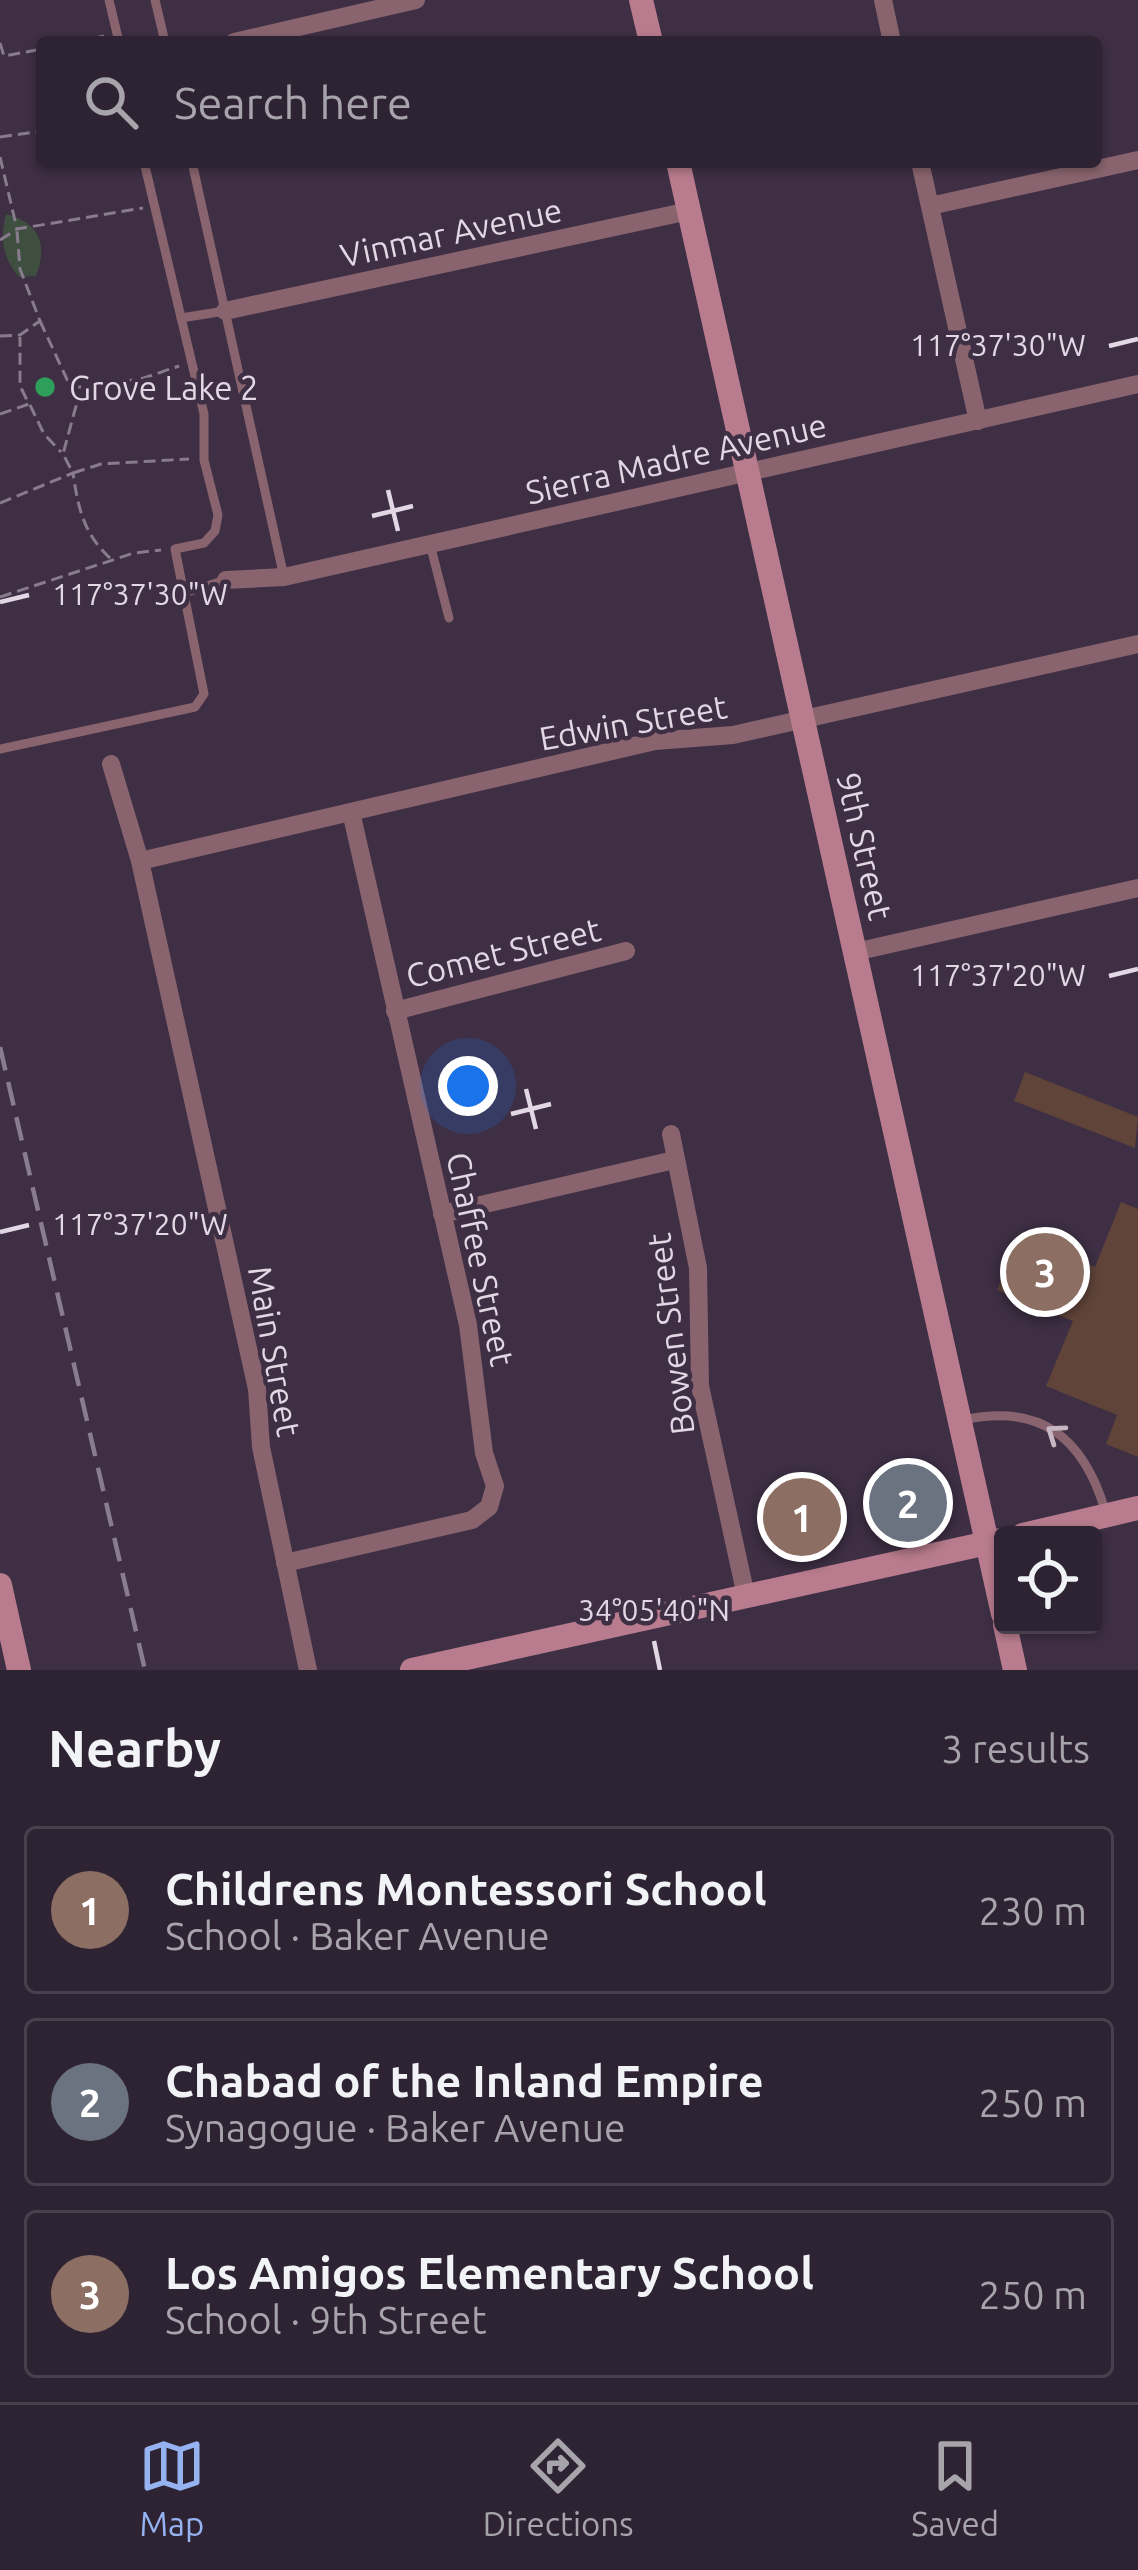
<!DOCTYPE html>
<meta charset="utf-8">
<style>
:root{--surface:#2e2333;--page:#3a2f3f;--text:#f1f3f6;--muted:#a7a4ac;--line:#49404e;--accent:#95b2f1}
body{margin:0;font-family:Ubuntu,sans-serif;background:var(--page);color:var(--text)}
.controls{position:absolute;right:36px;bottom:36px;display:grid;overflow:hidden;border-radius:12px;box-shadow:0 3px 9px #0004}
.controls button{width:108px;height:108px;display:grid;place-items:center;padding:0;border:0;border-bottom:3px solid var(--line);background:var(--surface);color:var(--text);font:60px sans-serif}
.you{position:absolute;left:468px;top:1086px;width:42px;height:42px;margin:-30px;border:9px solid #fff;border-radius:50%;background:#1a73e8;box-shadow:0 0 0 18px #1a73e833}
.badge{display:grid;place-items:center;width:78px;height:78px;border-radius:50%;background:var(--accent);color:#fff;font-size:39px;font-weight:700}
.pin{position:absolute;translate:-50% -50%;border:6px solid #fff;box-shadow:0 3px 12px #0006}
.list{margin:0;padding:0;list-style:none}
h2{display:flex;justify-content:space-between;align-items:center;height:156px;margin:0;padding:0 48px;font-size:51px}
h2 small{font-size:39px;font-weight:400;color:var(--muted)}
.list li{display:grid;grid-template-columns:78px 1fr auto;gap:36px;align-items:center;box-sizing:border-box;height:168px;margin:0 24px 24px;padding:0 24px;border:3px solid var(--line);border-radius:12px}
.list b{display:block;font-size:45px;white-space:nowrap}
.list p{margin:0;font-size:39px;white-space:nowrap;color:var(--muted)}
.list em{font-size:39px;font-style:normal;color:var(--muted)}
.icon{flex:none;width:66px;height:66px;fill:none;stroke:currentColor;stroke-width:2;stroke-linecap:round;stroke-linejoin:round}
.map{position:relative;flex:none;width:1138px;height:1670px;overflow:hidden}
.search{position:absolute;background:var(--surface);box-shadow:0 3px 9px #0004;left:36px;right:36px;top:36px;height:132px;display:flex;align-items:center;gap:30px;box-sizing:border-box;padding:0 42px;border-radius:12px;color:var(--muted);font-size:45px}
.sheet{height:732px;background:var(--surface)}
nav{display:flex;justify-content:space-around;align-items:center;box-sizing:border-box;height:168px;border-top:3px solid var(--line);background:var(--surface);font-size:33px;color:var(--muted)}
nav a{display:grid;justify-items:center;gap:6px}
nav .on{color:var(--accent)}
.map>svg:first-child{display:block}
.green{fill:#3e4f40}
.building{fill:#60443a}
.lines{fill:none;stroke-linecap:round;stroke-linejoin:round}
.path{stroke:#887b8c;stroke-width:3;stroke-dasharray:12 6;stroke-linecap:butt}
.lane{stroke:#89646e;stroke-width:9}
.street{stroke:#89646e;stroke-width:18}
.secondary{stroke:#b87c8e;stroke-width:24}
.rail{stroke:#897c8e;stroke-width:4.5;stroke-dasharray:24 12;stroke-linecap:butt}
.oneway{stroke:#c7b5c1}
.ticks{fill:none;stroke:#e2d8e5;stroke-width:4.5}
.leisure-dot{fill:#2e9e5b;stroke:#3e2f44;stroke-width:4.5}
.labels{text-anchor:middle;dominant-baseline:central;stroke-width:9;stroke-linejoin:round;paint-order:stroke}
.street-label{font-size:33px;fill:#e2d8e5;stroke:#3e2f44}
.poi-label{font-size:33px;fill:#e2d8e5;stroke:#3e2f44;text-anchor:start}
.ticks-label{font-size:30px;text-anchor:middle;fill:#e2d8e5;stroke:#3e2f44;stroke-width:9;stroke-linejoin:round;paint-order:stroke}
</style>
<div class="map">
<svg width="1138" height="1670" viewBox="0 0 1138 1670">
<rect width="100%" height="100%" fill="#3e2f44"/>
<path class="green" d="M6,214C40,223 48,245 36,276L19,277C2,257 0,239 6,214Z"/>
<g class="building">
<path d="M1025,1072L1138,1117L1135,1148L1014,1101Z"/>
<path d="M1121,1202L1138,1209V1457L1106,1444L1117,1415L1046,1386L1073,1321L997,1290L1019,1236L1095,1267Z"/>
<path d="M930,1485L936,1509L886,1520L881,1496Z"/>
</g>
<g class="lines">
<g class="path">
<path d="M76,42L104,36"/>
<path d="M0,43L4,56L42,49"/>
<path d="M0,137L42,131"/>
<path d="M0,157L17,229L143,208"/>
<path d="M0,240L16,230"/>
<path d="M40,321L71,388L141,379L179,366"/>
<path d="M0,336L20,335L40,321L20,269L17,231"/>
<path d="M71,388L76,406L63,454L73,473L101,464L189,459"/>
<path d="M30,405L44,434L61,452"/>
<path d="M0,414L29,404L20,386V337"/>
<path d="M0,503L73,473C78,508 84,535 111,559"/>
<path d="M0,597L134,553L161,550"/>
</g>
<g class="lane">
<path d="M109,0L119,42"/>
<path d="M155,0L165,42"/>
<path d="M192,162L284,577"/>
<path d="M181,318L225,311"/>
<path d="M430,544L449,618"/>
<path d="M184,593L226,580"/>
<path d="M0,749L195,707L204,694L175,549L204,543L215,531L218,515L204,460V414L144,162"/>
<path d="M963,1420C1040,1403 1083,1437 1105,1510"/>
</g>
<g class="street">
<path d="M883,0L892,42"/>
<path d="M234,42L416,0"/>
<path d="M920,162L978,421"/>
<path d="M930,206L1138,160"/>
<path d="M225,311L689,211"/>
<path d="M226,580L284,577L1138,384"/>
<path d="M111,764L140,861L257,1389L261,1447L308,1670"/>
<path d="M140,861L655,741L733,735L1138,644"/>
<path d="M855,952L1138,888"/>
<path d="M395,1011L626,951"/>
<path d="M671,1134L698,1268L700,1386L746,1596"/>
<path d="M442,1214L674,1160"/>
<path d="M285,1563L472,1520L489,1507L495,1486L484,1453L468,1325L351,812"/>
</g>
<g class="secondary">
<path d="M641,0L651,42"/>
<path d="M678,162L1003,1614"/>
<path d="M1023,1535L1138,1508"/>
<path d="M0,1585L19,1670"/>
<path d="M1005,1625L1015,1670"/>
<path d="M412,1670L1001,1540"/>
</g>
<path class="rail" d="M0,1047L145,1670"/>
</g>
<defs><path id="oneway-chevron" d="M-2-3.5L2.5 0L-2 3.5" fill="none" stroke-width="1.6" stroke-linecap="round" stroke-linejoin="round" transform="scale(3)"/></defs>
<use class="oneway" href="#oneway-chevron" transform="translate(1055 1433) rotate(-145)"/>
<path class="ticks" d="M1109,346L1138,339M388,490L398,531M372,516L413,506M0,602L29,595M1109,976L1138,969M526,1089L536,1129M511,1114L551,1104M0,1232L29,1225M654,1641L660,1670"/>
<circle class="leisure-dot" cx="45" cy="387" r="12"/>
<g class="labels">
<g class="street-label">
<text transform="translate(451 232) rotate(-12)">Vinmar Avenue</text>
<text transform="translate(676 458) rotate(-13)">Sierra Madre Avenue</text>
<text transform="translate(633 722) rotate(-10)">Edwin Street</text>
<text transform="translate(865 846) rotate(77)">9th Street</text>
<text transform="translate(503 952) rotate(-14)">Comet Street</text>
<text transform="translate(481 1259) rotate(78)">Chaffee Street</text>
<text transform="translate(670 1334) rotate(-97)">Bowen Street</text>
<text transform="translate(275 1351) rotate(80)">Main Street</text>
</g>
<g class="poi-label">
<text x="69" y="387">Grove Lake 2</text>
</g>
</g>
<g class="ticks-label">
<text x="998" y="356">117°37'30"W</text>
<text x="140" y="605">117°37'30"W</text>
<text x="998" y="986">117°37'20"W</text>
<text x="140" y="1235">117°37'20"W</text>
<text x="654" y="1621">34°05'40"N</text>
</g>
</svg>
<div class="controls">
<button><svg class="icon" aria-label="locate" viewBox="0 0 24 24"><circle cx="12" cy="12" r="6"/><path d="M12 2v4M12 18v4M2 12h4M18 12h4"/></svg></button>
</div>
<div class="you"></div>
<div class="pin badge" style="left:802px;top:1517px;background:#8d6e63">1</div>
<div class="pin badge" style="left:908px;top:1503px;background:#6b7280">2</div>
<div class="pin badge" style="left:1045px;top:1272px;background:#8d6e63">3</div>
<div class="search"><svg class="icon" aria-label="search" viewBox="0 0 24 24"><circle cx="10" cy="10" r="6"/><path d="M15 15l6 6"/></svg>Search here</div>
</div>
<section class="sheet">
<h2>Nearby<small>3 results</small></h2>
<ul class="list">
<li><span class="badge" style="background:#8d6e63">1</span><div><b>Childrens Montessori School</b><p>School · Baker Avenue</p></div><em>230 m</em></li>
<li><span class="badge" style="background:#6b7280">2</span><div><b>Chabad of the Inland Empire</b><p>Synagogue · Baker Avenue</p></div><em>250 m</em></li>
<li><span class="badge" style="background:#8d6e63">3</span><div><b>Los Amigos Elementary School</b><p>School · 9th Street</p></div><em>250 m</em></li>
</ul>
</section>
<nav>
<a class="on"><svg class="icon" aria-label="map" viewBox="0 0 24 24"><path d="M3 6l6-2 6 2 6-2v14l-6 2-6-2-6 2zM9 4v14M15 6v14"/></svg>Map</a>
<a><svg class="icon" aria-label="directions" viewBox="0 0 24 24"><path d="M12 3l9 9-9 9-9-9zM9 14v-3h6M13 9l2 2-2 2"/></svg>Directions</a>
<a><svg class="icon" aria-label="saved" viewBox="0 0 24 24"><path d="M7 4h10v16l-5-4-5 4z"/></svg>Saved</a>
</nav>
